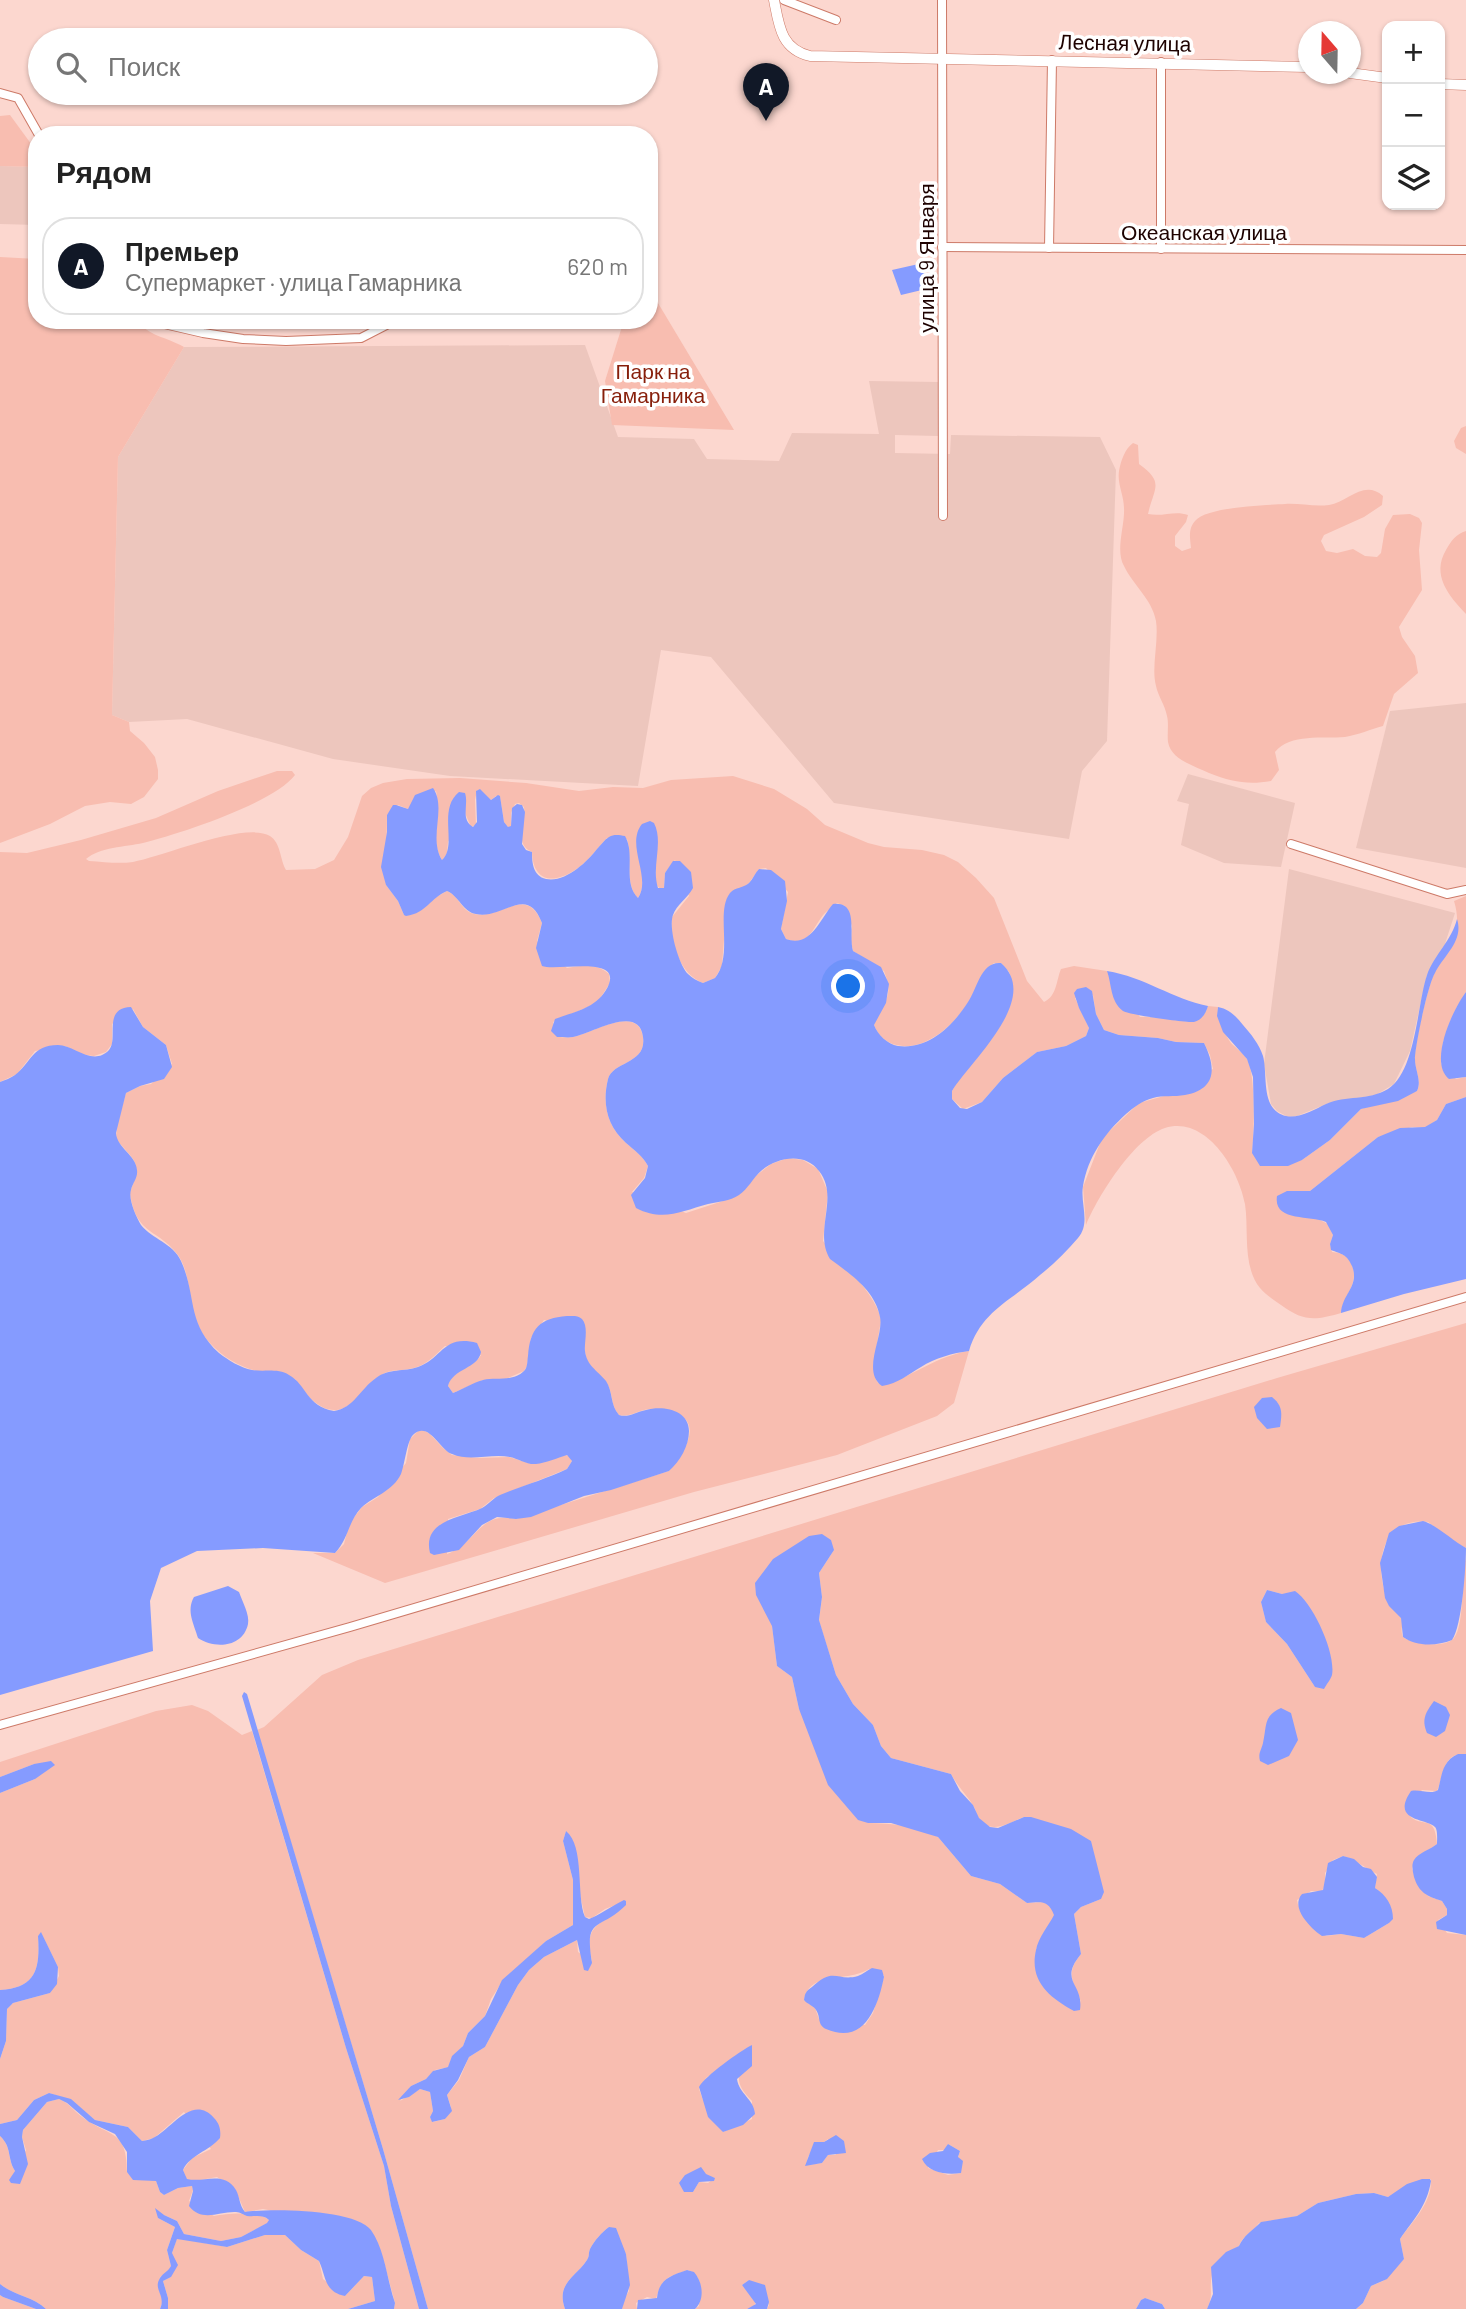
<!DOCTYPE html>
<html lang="ru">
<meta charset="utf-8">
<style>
:root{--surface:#fff;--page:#f2f2f2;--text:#222;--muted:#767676;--line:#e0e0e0;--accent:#111827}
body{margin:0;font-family:Barlow,sans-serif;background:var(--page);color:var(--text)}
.controls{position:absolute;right:21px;top:21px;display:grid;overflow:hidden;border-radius:14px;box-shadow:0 2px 5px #0004}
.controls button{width:63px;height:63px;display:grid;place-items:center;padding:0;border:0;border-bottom:2px solid var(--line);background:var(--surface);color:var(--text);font:35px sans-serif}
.compass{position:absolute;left:1298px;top:21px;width:63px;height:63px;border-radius:50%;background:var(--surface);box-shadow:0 2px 5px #0004;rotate:340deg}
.you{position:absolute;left:849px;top:987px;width:24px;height:24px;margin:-18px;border:5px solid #fff;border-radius:50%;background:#1a73e8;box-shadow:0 0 0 10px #1a73e833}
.badge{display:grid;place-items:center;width:46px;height:46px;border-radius:50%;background:var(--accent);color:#fff;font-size:23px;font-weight:700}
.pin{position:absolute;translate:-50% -58px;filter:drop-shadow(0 2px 4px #0008)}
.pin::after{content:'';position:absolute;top:37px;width:24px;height:21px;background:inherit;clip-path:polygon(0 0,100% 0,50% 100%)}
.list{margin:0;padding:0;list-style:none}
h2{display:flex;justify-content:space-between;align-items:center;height:91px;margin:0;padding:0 28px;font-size:30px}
h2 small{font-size:23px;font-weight:400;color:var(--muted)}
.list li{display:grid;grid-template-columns:46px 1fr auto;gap:21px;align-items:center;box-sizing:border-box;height:98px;margin:0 14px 14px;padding:0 14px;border:2px solid var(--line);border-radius:28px}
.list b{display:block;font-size:26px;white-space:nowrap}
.list p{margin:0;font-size:23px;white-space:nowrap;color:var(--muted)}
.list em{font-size:23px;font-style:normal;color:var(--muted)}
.icon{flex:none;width:38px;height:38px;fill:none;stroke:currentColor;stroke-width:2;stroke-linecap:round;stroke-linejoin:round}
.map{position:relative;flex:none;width:1466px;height:2309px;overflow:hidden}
.search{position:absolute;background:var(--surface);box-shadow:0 2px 5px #0004;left:28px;top:28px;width:630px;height:77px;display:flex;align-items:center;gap:18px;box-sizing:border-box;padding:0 24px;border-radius:38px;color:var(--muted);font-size:26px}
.panel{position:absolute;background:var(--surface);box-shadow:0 2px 5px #0004;left:28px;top:126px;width:630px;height:203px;border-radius:28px}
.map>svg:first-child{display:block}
.built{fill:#edc6bd}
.green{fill:#f8bdb0;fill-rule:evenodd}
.water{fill:#859bff}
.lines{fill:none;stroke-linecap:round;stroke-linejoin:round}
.minor-casing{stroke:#cd7a68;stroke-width:10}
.tertiary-casing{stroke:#cd7a68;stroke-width:11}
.minor{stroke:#fff;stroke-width:8}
.tertiary{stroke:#fff;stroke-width:10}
.labels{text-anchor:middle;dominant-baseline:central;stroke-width:7;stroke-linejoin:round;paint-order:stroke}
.street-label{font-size:21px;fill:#1e0200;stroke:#fff}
.park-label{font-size:21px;fill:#871f0b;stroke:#fff}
</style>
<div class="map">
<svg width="1466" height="2309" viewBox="0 0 1466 2309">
<rect width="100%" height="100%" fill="#fcd7cf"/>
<g class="built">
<path d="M0,166L37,167V225L0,224Z"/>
<path d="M585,345L618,437L694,439L707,459L779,461L792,433L879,434L869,381L938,382V436L895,435V453L950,454L951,435L1100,437L1116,470L1107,741L1082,771L1069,839L834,803L711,657L661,650L638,786L450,776L333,759L187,719L129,722L112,715L118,457L184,347Z"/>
<path d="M1466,703V868L1356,848L1390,711Z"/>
<path d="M1188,774L1295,803L1281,867L1224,863L1181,845L1189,804L1177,801Z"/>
<path d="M1289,869L1455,913L1443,950L1427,975L1410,1051L1394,1084L1376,1095L1329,1103L1297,1116L1288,1117L1277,1111L1271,1104L1264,1064Z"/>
</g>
<g class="green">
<path d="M10,115L37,152V167L0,166V116Z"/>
<path d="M0,257L37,259V320H137C149,337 165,336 184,347L118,457L112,715L129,722L130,731L144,743L155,757L158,770V779L144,797L131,804L110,802L85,806L50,824L0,843Z"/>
<path d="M649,288L734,430L612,425L605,381L624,320H649Z"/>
<path d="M1466,426V454L1456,448L1454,441L1461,428Z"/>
<path d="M1133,443L1138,445L1139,464C1165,483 1154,487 1148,514C1163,517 1175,510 1188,515L1186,522L1175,536V546L1182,551L1191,548C1190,538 1188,529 1195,521C1206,507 1265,505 1285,504C1299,503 1314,507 1329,505C1348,502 1364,479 1383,496L1382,505L1364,517L1324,535L1321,541L1326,551L1337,553L1353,549L1365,556L1377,557L1381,553L1385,529L1393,515L1410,514L1419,518L1422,523L1419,550L1422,590L1399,627L1402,637L1415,656L1418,673L1394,694L1383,726C1371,729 1358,735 1345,737C1323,739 1290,733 1275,752L1279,770L1271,781C1248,785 1232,782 1209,773C1195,766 1171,760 1168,742C1167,734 1169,724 1167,716C1165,705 1158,696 1156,686C1151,667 1159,642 1156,621C1152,599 1133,585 1124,566C1115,550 1125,526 1124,508C1124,495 1117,484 1119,471C1121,460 1125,449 1133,443Z"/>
<path d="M1466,531V614C1449,596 1431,575 1446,550C1451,541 1456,534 1466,531Z"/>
<path d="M277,771H292L295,775C274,803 179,834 143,843C125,847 100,847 86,859L89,861C104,862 119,864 133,862C162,857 246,821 270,836C281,843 280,860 286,870L315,869L334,860L348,837L362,796L371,788L383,783L407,779L460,778L526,783L579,791L613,787L643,788L671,780L733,776L774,789L807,809L825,825L868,843L884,847L922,850L944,855L958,862L976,878L994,898L1027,981L1044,1002C1057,996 1056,981 1061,969L1074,966L1107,971L1140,1017C1148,1017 1156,1017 1164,1018C1182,1020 1201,1029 1208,1006L1218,1007C1216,1017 1225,1035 1231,1043C1236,1048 1243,1053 1247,1059C1256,1074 1254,1133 1252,1153L1302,1160L1330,1140L1361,1109L1417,1091C1422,1080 1415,1071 1415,1060C1414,1044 1425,1002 1430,985C1439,953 1466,940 1454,901L1466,896V992L1457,1007L1443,1042L1441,1064L1456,1079L1466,1077V1097L1446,1104L1437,1120L1425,1128L1412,1127L1378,1137L1310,1191H1287L1294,1216L1316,1218L1328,1224L1333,1235L1330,1244L1332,1252C1342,1253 1347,1255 1351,1263C1361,1284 1343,1294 1341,1313C1314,1321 1303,1321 1281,1305C1274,1300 1266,1295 1260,1288C1242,1266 1249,1230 1245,1204C1239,1170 1206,1115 1165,1128C1134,1138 1098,1196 1086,1225L1083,1187L1102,1138L1139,1103L1164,1096L1213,1069L1210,1055L1204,1043L1176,1042L1158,1038L1119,1035L1104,1030L1096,1014L1093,995L1075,998L1089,1028L1086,1036L1066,1046L1037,1052L1003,1078L982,1102L963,1109L952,1099V1091L1012,981L1009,972L1001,963H994C981,975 979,983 971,998C958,1021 930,1048 903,1046C889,1045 879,1038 874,1025C880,999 896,1003 884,971L853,951L851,942L852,926L845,906L837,903C833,906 828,910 824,914C813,927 809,948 786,939L781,929L788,892L766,868L759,869L749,883L727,899L722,966L715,978L703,983C679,974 669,940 672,917L689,896L675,860L665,873L664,888L660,889L656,884L655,861L637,845C640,862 647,884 638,898C624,884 633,858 627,839L607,838C597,848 588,862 575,870C552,885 533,881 532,852C513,844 526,823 524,807L519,803L515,804L511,813V827H508L504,822L500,796H496L491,800L477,790L475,800L476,825L471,827L465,813L448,842L447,854L442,860C429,839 441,814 436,791L408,809L398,805L387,815L386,885L398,901L404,915L447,891C458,895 461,909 471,913C499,923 526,882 542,923L537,941L567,968C581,965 598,963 609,974L610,983L597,1003L553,1022L557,1037C563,1037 568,1038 573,1037C591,1034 638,1003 643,1037C647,1064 613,1061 608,1079C602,1104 607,1126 626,1143C634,1150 643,1156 648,1166L644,1178L632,1192L686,1213L723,1201L771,1164L788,1158L803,1160L818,1169L828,1192L823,1241C841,1263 876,1293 881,1320L874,1362L877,1382L885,1385C914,1375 937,1356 969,1351L954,1403L937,1416L837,1455L694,1492L385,1583L313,1553H335L344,1544L349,1524L362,1507L378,1497L406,1463L410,1439L418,1431L423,1430L430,1434L443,1448L452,1455L479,1458L509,1457L532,1464L566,1455L570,1457L572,1461L567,1469L494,1498L480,1509L448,1519L447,1554C478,1543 478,1511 516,1519L669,1471C695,1440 704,1410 651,1409C640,1409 630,1418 619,1415C611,1406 613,1395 608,1385C604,1378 597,1374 592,1369C582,1357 585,1340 585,1326L544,1320L531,1338L527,1366L524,1371L506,1379L483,1380L453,1393L448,1386C452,1368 473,1369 481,1355L445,1346C434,1356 425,1367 409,1369C400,1371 391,1369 383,1374C371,1381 365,1391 355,1400C331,1424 309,1400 295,1379C259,1372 234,1370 208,1341C201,1332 195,1323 193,1312C189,1294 189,1271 178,1255C158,1228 136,1236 130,1193C141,1161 138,1165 116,1139L117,1125L126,1093L140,1086L151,1084L172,1064L166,1045L143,1027L133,1009L112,1024V1044L106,1052L94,1056L84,1055L65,1046L35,1051L17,1074L0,1082V852L27,853L81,840L156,818L218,791Z"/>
<path d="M1466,1323V1548L1456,1543L1428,1522C1383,1517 1375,1560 1385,1593C1388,1603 1400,1610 1402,1621C1403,1627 1400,1630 1403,1637C1410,1642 1419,1643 1429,1644C1436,1645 1449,1644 1454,1638C1465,1624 1461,1575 1466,1557V1754C1442,1752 1444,1776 1437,1791L1422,1790L1406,1809C1417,1834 1435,1808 1437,1844L1415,1859L1412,1869L1428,1896L1442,1901L1447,1909V1915L1438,1920L1447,1933L1466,1935V2309H1356L1363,2303L1371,2286L1383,2281L1404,2259L1400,2239C1413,2221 1432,2203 1431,2179L1388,2197L1374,2193L1356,2194L1318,2203L1297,2216L1259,2223C1253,2232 1243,2235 1239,2246C1227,2252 1212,2266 1211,2281C1210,2294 1213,2296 1207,2309H1165L1162,2304L1145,2298L1141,2300L1136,2309H767L769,2305L749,2280L742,2285L756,2302L754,2306L747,2309H695L699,2306C700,2291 704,2276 688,2270C668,2277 662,2277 656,2299L647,2297L636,2303L637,2309H622L623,2301L629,2291L626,2254L609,2227C602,2232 594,2241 590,2249C588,2254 590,2255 587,2260C575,2278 556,2283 565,2309H428L383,2149L257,1730L264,1727L322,1675L358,1660L1277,1378ZM834,1550L819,1573L822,1597L819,1621L836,1675L853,1704L873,1725L881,1746L891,1758L951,1774C958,1787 968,1796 974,1807C976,1810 976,1814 978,1817C990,1836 1008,1823 1024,1817L1101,1899L1081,1907L1074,1914L1081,1954C1065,1974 1073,1980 1081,2002L1036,1949L1055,1915L1050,1905L1045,1902L1027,1903L1000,1884L971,1876L938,1837C917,1826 891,1823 868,1823L799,1709L792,1677L777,1666L772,1626ZM1267,1590L1282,1594L1315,1687L1287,1644L1266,1622L1261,1602ZM566,1831L585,1917L592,1918L605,1909L626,1901V1903C604,1927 582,1920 592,1961L578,1952L577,1940L544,1957L529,1970L518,1985L485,2047L469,2057L459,2080L447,2095L451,2107L445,2119L433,2122L430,2117L433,2111L430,2092L420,2089L400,2101L411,2086L426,2079L435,2070L449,2067L452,2057L463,2046L468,2033L485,2016L491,1999L500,1985L546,1941L573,1925V1880L563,1841ZM1343,1856C1355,1859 1365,1868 1377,1874L1375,1888C1389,1898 1390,1907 1389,1923L1364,1938L1341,1934L1326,1936L1298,1905L1297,1900L1311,1891H1322L1325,1885V1873L1333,1860ZM869,1969L884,1975V1977L873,2013L865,2025L819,2019L815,2008L804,2000C810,1970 847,1983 869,1969ZM752,2045C741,2072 729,2078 752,2101V2119L723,2132L703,2100L699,2089L706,2078ZM828,2139L836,2155H828L822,2163L806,2165L808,2157L817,2142H824ZM948,2144L960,2151L958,2157L961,2173L948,2175L928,2168L938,2150H946ZM693,2172L715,2178L708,2183L699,2182L693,2192L685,2175Z"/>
<path d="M192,1705L208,1711L242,1735L252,1731L346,2048L384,2166L391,2206L419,2309H394L395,2303L384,2262L371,2230L263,2209L245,2212L235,2189L217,2177L195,2181L187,2180L183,2170L192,2158L211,2149L184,2112L154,2138L142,2141L128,2127L95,2120L71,2100L49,2093L34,2100L17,2120L0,2124V2059L6,2041L7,2009L13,2003L50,1993L59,1976L58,1967L41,1933L38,1936C40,1968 37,1988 0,1990V1793L35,1779L34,1764L0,1777V1762L156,1711Z"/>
<path d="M59,2099C69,2103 73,2110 81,2116C109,2138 127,2128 127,2172L156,2181L160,2192L164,2195L178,2188L192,2186L193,2190L189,2201L214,2216C228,2213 258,2211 269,2220L268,2223L241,2237L221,2241L184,2234L177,2221L164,2215L158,2218L175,2227L167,2250L171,2266L168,2272L160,2277L158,2287L163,2300L160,2309H46C33,2296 14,2296 0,2284V2136C12,2147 7,2159 15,2171L11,2183L26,2150L22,2137L23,2130L47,2102Z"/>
<path d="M265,2235H285L301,2250L319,2261L323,2279L345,2296L364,2276L372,2277L375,2301L348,2309H168V2298L163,2281L171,2277L172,2253L177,2238L227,2247Z"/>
<path d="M0,2295L3,2297L36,2309H0Z"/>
</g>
<g class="water">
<path d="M923,263L926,289L901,295L892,270Z"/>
<path d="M433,788C447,808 428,837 442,860C458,845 437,810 459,792L465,793C469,805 460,819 473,827L477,822L476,791L480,789L491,800L498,795L500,796L504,822L508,827L511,826L512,808L517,804L522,805L525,812L522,844L526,850L532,852C532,863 533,876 546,879C565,883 587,862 597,849C601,845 604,840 609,837C614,834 619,835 625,836C636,855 622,882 638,898C652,877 625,845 642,824L650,821L654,823C664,843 651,866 658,888H664L665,873L673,861H680L691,872L693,888C688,898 676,905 673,915C668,928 679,965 688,974C692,978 697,981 703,983L715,978C734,955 715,912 730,893C735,887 744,888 749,883C753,879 755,873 759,869L771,870L785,881L787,901L781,929L786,939C811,948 820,919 833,904C860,901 848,935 853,951L881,967L889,984L886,1003L874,1025C878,1035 887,1044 898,1046C928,1050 953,1026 968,1002C977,989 981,961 1001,963C1042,999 970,1061 952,1091V1099L960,1108L967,1109L982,1102L1003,1078L1037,1052L1066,1046L1086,1036L1089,1028L1079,1008L1074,993L1077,989L1086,987L1092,991L1096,1014L1104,1030L1119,1035L1158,1038L1176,1042L1204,1043C1216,1067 1217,1089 1185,1095C1174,1097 1163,1095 1153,1098C1142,1101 1134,1107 1126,1114C1104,1134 1088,1157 1083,1186C1080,1204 1091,1223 1078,1238C1067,1251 1054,1264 1040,1275C1011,1301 981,1311 969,1351C953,1353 935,1358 921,1367C907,1375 899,1383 882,1386C861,1371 884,1337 880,1317C875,1290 850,1274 830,1259C813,1231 840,1197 819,1171C805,1152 777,1157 761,1171C753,1178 748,1189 739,1195C730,1201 718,1202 708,1204C682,1211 663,1222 636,1208L631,1195L645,1178L648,1166C643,1156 634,1150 626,1143C607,1126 602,1104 608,1079C613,1061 647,1064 643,1037C639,1003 591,1034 573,1037C568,1038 563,1037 557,1037L551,1031L555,1019C576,1011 594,1009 606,990C628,953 556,972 542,966L536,948L542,923C527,883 503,920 476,914C463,912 459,896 447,891C430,898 427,913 406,916L404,915L398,901L386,885L381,867L387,832V815L393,805H396L408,809L415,795Z"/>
<path d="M1457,919C1464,941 1444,955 1435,973C1428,984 1415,1046 1415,1059C1415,1071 1422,1080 1417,1091L1398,1101L1361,1109L1330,1140L1302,1160L1288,1166H1260L1252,1153L1254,1124L1253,1077L1247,1059L1223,1032L1217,1016L1218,1007C1229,1009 1236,1016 1243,1025C1251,1034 1259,1044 1263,1056C1267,1071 1263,1095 1273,1108C1288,1126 1311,1111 1326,1104C1346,1095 1368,1101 1388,1089C1416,1071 1417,1005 1427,975C1434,955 1452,940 1457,919Z"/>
<path d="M1107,971C1144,977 1173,999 1208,1006C1206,1013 1202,1020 1194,1022C1188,1023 1129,1015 1123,1011C1110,1001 1112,985 1107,971Z"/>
<path d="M1466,992V1077L1449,1079C1428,1062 1453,1009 1466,992Z"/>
<path d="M131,1007L143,1027L166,1045L172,1067L164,1079L140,1086L126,1093L116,1133C117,1148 136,1155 137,1170C138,1178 133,1182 131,1190C128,1199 136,1217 141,1225C152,1239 173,1243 181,1261C197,1296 186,1323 219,1353C228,1360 241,1368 252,1370C265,1372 278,1368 289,1375C307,1385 306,1406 334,1411C354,1408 360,1389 376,1378C389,1368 404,1372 418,1367C442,1359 443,1334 477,1343L481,1352C478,1369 453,1368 448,1386L453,1393C463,1389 472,1383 483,1380C496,1377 513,1382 524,1371C528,1367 527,1361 528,1356C530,1328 540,1318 567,1316C572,1316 578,1315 582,1319C589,1327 584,1342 585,1351C587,1366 597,1370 606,1381C613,1391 610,1405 619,1415C628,1418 636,1412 646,1410C663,1405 689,1410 689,1431C689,1446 680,1461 669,1471L611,1490L584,1496L531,1517L516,1519L497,1517L482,1525L459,1550L434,1555L430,1553C422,1520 461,1518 482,1508C489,1504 493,1498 500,1495C522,1486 546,1479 567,1469L572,1461L567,1455C557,1458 546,1463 536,1464C527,1465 519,1459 510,1457C491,1453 471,1462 452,1454C440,1450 429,1421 414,1434C407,1439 405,1464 401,1474C393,1491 374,1496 361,1508C348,1522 348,1540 335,1553L263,1548L197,1551L161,1568L150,1601L153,1651L0,1695V1082C5,1080 11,1078 15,1075C31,1063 32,1045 58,1045C74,1045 93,1067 109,1050C119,1039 102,1008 131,1007Z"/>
<path d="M1466,1097V1279L1404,1294L1341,1313C1342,1294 1360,1286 1352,1266C1347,1254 1341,1254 1331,1250L1330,1244L1333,1235L1326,1222C1309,1215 1273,1222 1277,1196L1287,1191H1310L1378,1137L1400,1128L1425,1127L1437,1120L1446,1104Z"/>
<path d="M1272,1397C1283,1406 1282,1413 1280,1427L1267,1429L1257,1418L1254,1407L1262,1398Z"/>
<path d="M1423,1521C1435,1524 1453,1541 1466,1548C1466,1566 1462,1627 1452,1640C1437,1646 1417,1647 1403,1637L1401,1618L1389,1606L1385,1598L1380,1563L1389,1533L1399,1526Z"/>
<path d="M822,1534L831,1540L834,1550L819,1573L822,1597L819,1620L836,1675L853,1704L873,1725L881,1746L891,1758L951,1774L960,1791L973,1805L979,1818L990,1827L998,1828L1024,1817H1031L1071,1829L1091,1841L1104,1892L1101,1899L1081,1907L1074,1914L1081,1954C1058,1982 1084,1983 1080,2010L1074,2011C1049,1997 1029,1981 1036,1950C1038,1938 1049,1925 1054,1915C1048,1900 1042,1902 1027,1903L1000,1884L971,1876L938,1837L891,1823H868L858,1820L828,1785L799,1709L792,1677L777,1666L772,1626L756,1595L755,1583L773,1559L809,1536Z"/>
<path d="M228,1586L239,1592C242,1601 250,1615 248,1624C243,1648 214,1649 198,1638C194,1624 186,1611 194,1597Z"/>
<path d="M1267,1590L1282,1594L1295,1591C1313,1603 1336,1653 1332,1675C1331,1679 1326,1685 1324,1689L1315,1687L1287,1644L1266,1622L1261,1602Z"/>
<path d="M244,1692L247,1694L383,2149L428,2309H419L391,2206L384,2166L346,2048L242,1696Z"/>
<path d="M1434,1701L1446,1707L1450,1715L1445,1731L1436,1737L1427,1733C1421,1719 1426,1712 1434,1701Z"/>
<path d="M1281,1708L1291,1713L1298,1740L1289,1756L1268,1765L1260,1761C1258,1753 1261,1751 1263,1743C1267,1726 1263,1716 1281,1708Z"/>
<path d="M1458,1754H1466V1935L1437,1929L1436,1922L1447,1915V1909L1442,1901C1427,1896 1419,1893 1414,1877C1413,1872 1411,1865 1414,1860C1418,1853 1431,1849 1437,1844C1437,1840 1438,1830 1435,1827C1427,1818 1390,1822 1411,1791C1420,1789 1431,1795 1438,1790C1442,1775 1442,1761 1458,1754Z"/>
<path d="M51,1761L55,1765L35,1779L0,1793V1777L34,1764Z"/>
<path d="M566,1831C585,1846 576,1896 585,1917L589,1919C598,1916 613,1905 624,1900L626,1901V1905C599,1932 584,1915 592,1963L588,1971L584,1970L577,1940L544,1957L529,1970L518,1985L485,2047L469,2057L458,2080L447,2095L452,2111L445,2119L432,2122L430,2117L433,2111L430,2092L420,2089L409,2097L398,2100L411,2086L426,2079L433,2071L448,2067L452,2056L463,2046L468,2033L485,2016L502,1980L546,1941L573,1925V1880L563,1841Z"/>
<path d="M1343,1856L1354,1859L1363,1867L1371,1869L1377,1877L1375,1888C1386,1895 1393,1905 1393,1919L1389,1923L1364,1938L1341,1934L1322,1936C1310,1928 1290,1907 1302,1894L1323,1890L1328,1863Z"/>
<path d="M41,1932L58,1967L57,1984L50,1993L13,2003L7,2009L6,2041L0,2059V1990C37,1988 40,1968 38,1936Z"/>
<path d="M872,1968L882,1970L884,1977C878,2006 865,2046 826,2029C817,2025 821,2017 816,2010C814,2006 807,2004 804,2000C805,1993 806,1991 812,1987C834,1966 837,1982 858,1976C863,1974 868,1970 872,1968Z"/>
<path d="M752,2045V2066L737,2079C739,2094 754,2099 755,2114L743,2125L723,2132L708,2117L699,2087C705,2076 740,2051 752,2045Z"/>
<path d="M49,2093L71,2099L95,2120L128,2127L142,2141C146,2140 149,2140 153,2138C170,2131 192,2093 214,2118C220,2124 221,2131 220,2138C209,2151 190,2155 183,2170L187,2179C204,2183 224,2170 236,2190C240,2197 239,2205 245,2212C269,2208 356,2209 371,2230C385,2250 387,2280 395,2303L394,2309H348L375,2301L372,2277L364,2276L345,2296C324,2292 326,2276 319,2261L301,2250L285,2235H265L227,2247L177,2239L172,2253L178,2265L171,2277L163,2281L168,2298V2309H160C166,2296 154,2290 159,2280C161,2274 168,2272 171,2266L167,2250L175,2227L158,2218L155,2208L164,2215L177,2221L184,2234L221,2241L241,2237L267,2223L269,2220C262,2214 256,2217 247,2216C244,2215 240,2212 236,2212C220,2211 202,2223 189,2206L193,2191L192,2186L178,2188L164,2195L160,2192L156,2181L133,2180L127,2172V2152L115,2134L89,2122L67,2103L59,2099L47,2102L23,2130L22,2137L28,2164L20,2184L11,2183L9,2180L15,2171C7,2158 12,2147 0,2136V2124L17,2120L34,2100Z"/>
<path d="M836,2135L844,2141L846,2153L828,2155L822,2163L805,2166L814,2142H824Z"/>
<path d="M948,2144L960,2151L958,2157L963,2161L961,2173C947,2175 928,2173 922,2159L930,2153L943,2151Z"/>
<path d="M701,2167L706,2174L715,2178L714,2181L699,2182L693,2192H684L679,2183L685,2175Z"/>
<path d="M1422,2179H1430L1431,2181C1427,2206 1414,2219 1400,2239L1404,2259L1387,2279L1371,2286L1363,2303L1356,2309H1207L1213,2294L1211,2267L1226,2252L1239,2246C1243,2236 1253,2230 1261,2222L1297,2216L1318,2203L1356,2194L1374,2193L1388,2197L1407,2184Z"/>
<path d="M609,2227L616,2228L626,2254L630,2285L622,2309H565C556,2283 575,2278 587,2260C590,2255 588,2254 590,2249C594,2241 602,2232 609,2227Z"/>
<path d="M687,2270L694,2272C703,2282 705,2300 695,2309H637L638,2300L657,2298C659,2279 670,2276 687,2270Z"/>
<path d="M749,2280L765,2285L769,2302L767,2309H747L756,2304L742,2285Z"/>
<path d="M0,2284C14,2296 33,2296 46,2309H36L3,2297L0,2295Z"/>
<path d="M1145,2298L1162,2304L1165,2309H1136L1141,2300Z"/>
</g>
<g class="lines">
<g class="minor-casing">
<g id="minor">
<path d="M784,0L836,20"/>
<path d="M942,0L943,516"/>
<path d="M0,93L18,98L39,135"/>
<path d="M942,247L1466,250"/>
<path d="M1049,248L1052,60"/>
<path d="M1161,249V62"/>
<path d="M147,320L203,333L243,339L286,341L361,338L396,320"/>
<path d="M1291,844L1447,894L1466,890"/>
<path d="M0,1725L350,1627L1466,1297"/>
</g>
</g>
<g class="tertiary-casing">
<g id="tertiary">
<path d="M774,0C779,26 781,49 810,56L1308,67"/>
<path d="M1350,73L1387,78"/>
<path d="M1440,84L1466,85"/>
</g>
</g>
<use href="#minor" class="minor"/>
<use href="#tertiary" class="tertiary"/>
</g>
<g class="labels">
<g class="street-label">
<text transform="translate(1125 42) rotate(1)">Лесная улица</text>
<text x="1204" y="231">Океанская улица</text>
<text transform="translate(925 258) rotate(-90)">улица 9 Января</text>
</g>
<g class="park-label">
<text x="653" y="370">Парк на<tspan x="653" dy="24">Гамарника</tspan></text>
</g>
</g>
</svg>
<div class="controls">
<button>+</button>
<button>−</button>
<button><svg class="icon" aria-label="layers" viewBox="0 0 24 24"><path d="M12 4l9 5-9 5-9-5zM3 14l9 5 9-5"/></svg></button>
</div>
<svg class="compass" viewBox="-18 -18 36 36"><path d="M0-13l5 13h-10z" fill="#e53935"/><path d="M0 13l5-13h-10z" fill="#767676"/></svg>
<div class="you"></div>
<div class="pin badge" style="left:766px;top:121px">A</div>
<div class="search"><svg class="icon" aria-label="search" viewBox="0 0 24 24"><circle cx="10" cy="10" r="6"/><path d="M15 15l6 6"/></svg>Поиск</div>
<section class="panel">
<h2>Рядом<small></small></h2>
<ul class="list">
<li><span class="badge">A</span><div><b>Премьер</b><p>Супермаркет · улица Гамарника</p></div><em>620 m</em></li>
</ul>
</section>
</div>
